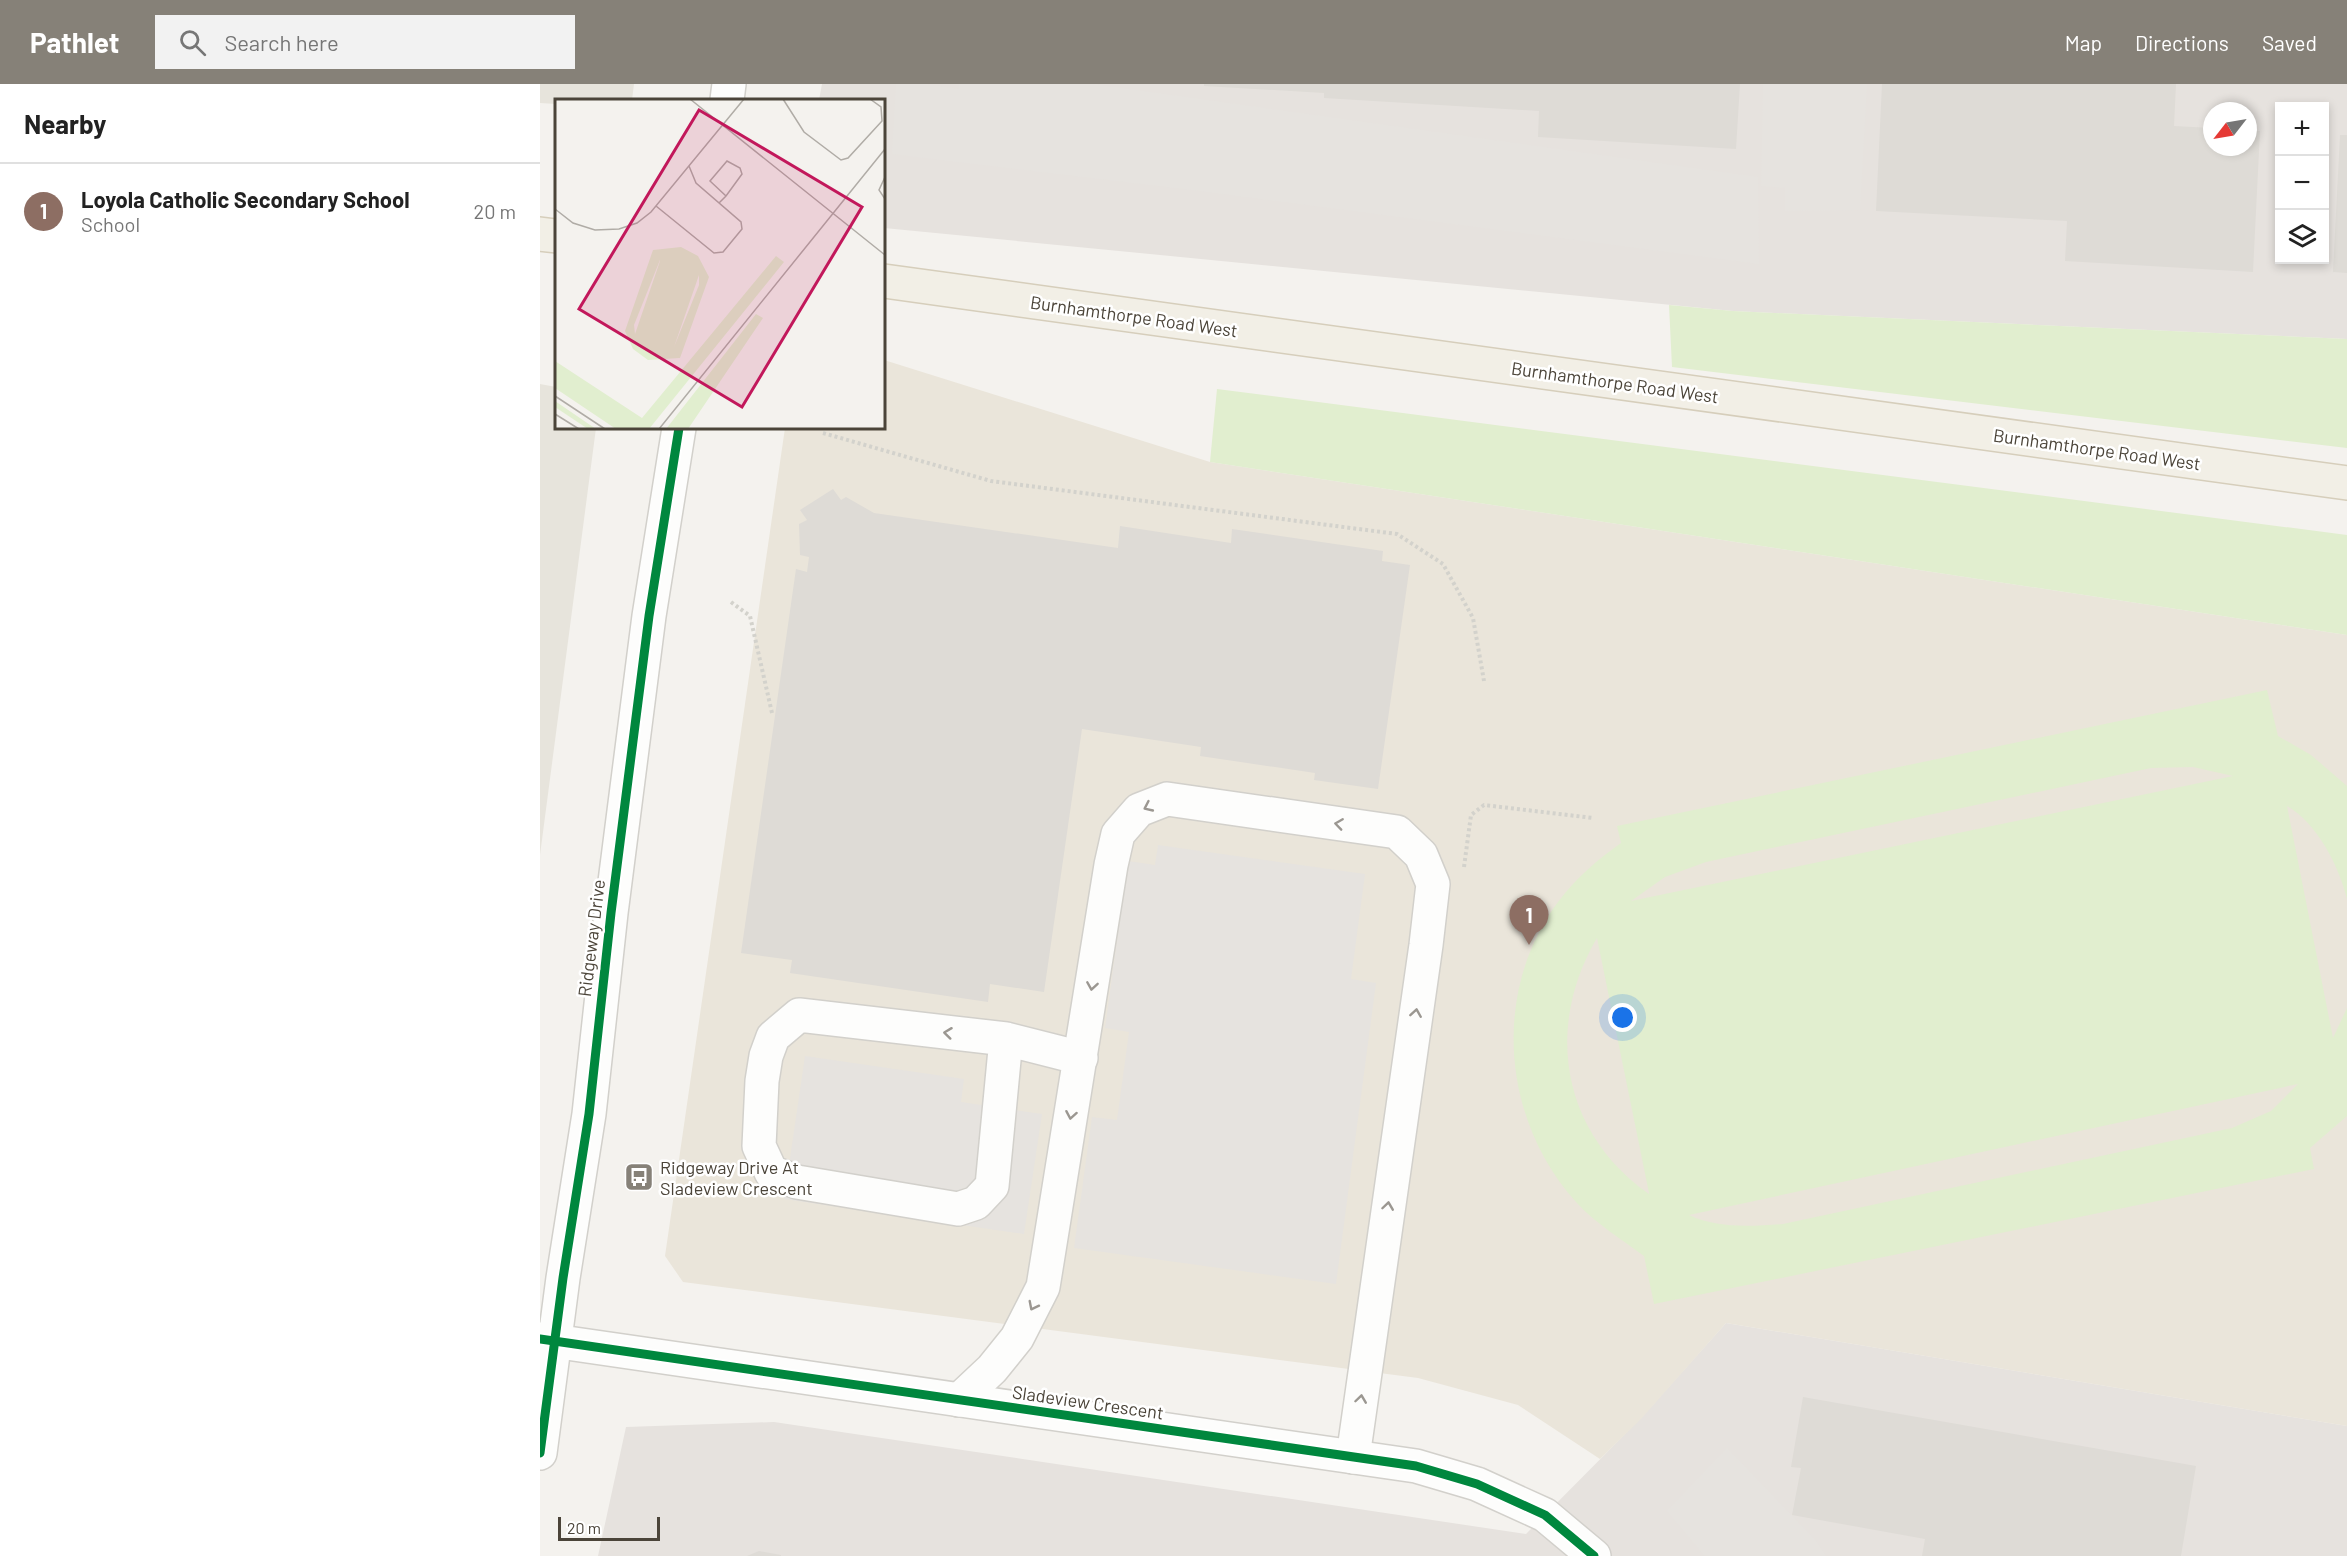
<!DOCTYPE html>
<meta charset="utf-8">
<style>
:root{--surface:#fff;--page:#f2f2f2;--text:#222;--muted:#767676;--line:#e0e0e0;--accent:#868178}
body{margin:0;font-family:Barlow,sans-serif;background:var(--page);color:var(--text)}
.controls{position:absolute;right:18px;top:18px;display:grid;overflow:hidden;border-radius:0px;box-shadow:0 3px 9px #0003}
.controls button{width:54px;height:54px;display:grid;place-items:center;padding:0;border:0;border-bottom:2px solid var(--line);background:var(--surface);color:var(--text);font:30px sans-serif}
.compass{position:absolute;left:1663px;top:18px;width:54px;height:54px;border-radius:50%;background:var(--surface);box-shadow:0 3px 9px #0003;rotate:239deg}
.scale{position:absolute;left:18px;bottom:15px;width:102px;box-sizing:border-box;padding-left:6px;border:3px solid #4b4439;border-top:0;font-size:16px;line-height:21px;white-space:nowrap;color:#4b4439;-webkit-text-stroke:4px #fff;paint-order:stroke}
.you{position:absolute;left:1083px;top:934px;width:21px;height:21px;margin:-15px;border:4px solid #fff;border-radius:50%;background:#1a73e8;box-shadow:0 0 0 9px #1a73e833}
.badge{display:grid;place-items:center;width:39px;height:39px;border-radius:50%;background:var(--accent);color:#fff;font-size:20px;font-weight:700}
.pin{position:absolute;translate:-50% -50px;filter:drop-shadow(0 2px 3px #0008)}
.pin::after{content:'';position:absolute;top:32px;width:21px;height:18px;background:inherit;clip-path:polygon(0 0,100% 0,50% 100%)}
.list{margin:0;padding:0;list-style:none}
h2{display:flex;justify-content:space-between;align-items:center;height:78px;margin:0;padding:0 24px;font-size:26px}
h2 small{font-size:20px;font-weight:400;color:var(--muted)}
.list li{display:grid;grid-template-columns:39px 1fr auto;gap:18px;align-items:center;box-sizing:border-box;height:96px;padding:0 24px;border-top:2px solid var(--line)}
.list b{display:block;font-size:22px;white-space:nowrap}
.list p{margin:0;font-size:20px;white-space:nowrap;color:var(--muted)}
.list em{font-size:20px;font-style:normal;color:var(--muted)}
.icon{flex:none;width:33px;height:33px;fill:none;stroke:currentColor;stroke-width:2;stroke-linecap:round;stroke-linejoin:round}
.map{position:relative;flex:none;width:1807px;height:1472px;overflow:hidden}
header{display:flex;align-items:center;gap:36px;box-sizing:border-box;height:84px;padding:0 30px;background:var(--accent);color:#fff}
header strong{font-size:28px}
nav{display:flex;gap:33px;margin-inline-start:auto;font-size:21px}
.search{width:420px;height:54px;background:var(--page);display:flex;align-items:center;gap:15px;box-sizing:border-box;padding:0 21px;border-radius:0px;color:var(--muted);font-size:22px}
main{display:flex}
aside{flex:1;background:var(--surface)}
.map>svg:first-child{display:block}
.residential{fill:#e7e4dc}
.industrial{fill:#e6e2de;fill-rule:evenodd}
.education{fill:#eae5da}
.green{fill:#e1eecf;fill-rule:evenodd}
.parking{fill:#e6e3df}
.building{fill:#dedbd6}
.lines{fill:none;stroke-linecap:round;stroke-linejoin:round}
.minor-casing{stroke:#d2d0cb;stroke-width:36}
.major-casing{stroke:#d6cebb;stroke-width:36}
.path{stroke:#d3d2cc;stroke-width:4;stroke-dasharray:3 3;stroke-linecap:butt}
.minor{stroke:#fdfdfc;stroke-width:33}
.major{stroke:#f2efe6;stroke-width:33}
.cycleway-casing{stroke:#fff;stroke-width:13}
.cycleway{stroke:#00873e;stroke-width:9}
.oneway{stroke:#9b9791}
.labels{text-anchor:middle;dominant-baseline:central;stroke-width:5;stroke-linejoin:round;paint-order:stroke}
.street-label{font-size:18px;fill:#4b4439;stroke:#fff}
.poi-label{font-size:18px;fill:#4b4439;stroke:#fff;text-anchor:start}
.inset-road{fill:none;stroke:#b0aca6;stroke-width:1.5}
.view{fill:#c2185b;fill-opacity:0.15;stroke:#c2185b;stroke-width:3}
.inset-edge{fill:none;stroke:#4b4439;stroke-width:3}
</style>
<header>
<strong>Pathlet</strong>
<div class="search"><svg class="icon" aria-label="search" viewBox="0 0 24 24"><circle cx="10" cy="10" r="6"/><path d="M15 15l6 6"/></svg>Search here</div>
<nav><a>Map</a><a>Directions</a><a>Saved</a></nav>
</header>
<main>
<aside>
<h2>Nearby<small></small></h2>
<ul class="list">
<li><span class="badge" style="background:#8d6e63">1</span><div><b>Loyola Catholic Secondary School</b><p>School</p></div><em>20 m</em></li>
</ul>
</aside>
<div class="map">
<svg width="1807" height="1472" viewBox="0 0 1807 1472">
<rect width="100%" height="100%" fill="#f4f2ee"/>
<g class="residential">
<path d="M0,0H94L92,16H16V20L0,19Z"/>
<path d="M0,300L16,303V344H56L0,771Z"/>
</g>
<g class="industrial">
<path d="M282,0H1807V255L1193,227L344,144V16H279ZM1740,22H1784V176H1740ZM1672,27H1708V63H1672Z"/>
<path d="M1186,1239L1807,1342V1472H58L86,1343L234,1338L986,1450L1100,1335Z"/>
</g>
<path class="education" d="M344,276L670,378L1807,551V1342L1186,1239L1101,1335L1060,1375L978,1321L878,1294L143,1198L125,1172L245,344H344Z"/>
<g class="green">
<path d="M1129,221L1193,227L1807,255V364L1132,283Z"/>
<path d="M677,305L1807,451V551L670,378Z"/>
<path d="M1727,606L1738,652L1771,671L1807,702V815C1799,782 1777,739 1747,722L1793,954L1807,924V1032L1770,1064L1774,1085L1114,1220L1104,1172C1081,1155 1055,1139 1036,1118C962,1036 951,908 1018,818C1036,794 1057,776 1081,759L1077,742ZM1653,683L1693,692L1091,817L1125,793L1166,778L1611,684ZM1057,854L1109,1109V1110C1022,1049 1004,944 1057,854ZM1758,1000L1731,1027L1692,1044L1243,1140C1213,1142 1178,1145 1149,1131Z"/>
</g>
<g class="parking">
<path d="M356,0H387L419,5V0H553L1218,93L1219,180L660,107L352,70Z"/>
<path d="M1223,0H1327L1320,126L1245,127V104L1221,102Z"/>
<path d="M618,761L825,790L811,895L836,899L796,1200L534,1164L552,1033L577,1036L589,948L565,944L588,777L615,781Z"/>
<path d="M265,972L424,995L421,1018L502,1030L484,1150L244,1115Z"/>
<path d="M1187,1364L1276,1457L1286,1472H1165L1127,1427Z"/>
</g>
<g class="building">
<path d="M664,0H1200L1196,65L998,53L999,27L784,14V9L664,2Z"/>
<path d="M1342,0H1636L1634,42L1672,44V63H1708V46L1720,47L1713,188L1525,177L1527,137L1336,127Z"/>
<path d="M1800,51H1807V189L1793,188Z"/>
<path d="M293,405L301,416L306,413L334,429L578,464L580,442L691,459L692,445L843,467L842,477L870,481L838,705L774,696L775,689L660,672L661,663L542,645L504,908L450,900L448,918L250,889L252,876L201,869L256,485L267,488L269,473L260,471L259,440L267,436L260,426Z"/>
<path d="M1263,1313L1656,1382L1641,1472H1382L1385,1455L1252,1431L1261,1384L1251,1383Z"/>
<path d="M219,1467L241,1471V1472H207Z"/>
</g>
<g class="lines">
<g class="minor-casing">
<g id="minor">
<path d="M187,16L189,0"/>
<path d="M466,955L452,1102L436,1119L418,1125L257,1098L231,1088L219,1062L222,997L226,972L233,953L259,931L466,955L541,974"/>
<path d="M0,1255L876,1382L937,1400L1005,1431L1054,1472"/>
<path d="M419,1316L452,1285L477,1254L503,1203L571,781L578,750L599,726L627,715L857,748L881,771L893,800L886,861L813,1373"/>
<path d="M0,1369L23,1194L49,1030L71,829L109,532L139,344"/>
</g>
</g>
<g class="major-casing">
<g id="major">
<path d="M0,150L16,152"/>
<path d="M344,197L1807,399"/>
</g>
</g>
<g class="path">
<path d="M283,349L451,397L857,450L903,480L933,534L944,597"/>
<path d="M191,518L210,532L232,629"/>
<path d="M924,783L931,731L944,721L1053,734"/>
</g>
<use href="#minor" class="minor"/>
<use href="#major" class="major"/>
<g class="cycleway-casing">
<g id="cycleway">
<path d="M0,1255L876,1382L937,1400L1005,1431L1054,1472"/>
<path d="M0,1369L23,1194L49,1030L71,829L109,532L139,344"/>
</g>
</g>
<use href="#cycleway" class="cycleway"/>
</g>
<defs><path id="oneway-chevron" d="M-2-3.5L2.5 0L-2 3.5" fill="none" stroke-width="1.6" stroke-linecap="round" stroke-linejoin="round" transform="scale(1.5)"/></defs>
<g class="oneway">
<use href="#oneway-chevron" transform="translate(608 723) rotate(155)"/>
<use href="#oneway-chevron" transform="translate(799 740) rotate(-172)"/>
<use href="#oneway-chevron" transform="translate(552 902) rotate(99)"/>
<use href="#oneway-chevron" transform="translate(876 929) rotate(-81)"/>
<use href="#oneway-chevron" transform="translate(408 949) rotate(-173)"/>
<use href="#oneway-chevron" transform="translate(531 1031) rotate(100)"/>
<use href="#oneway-chevron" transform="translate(848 1122) rotate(-82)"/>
<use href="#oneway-chevron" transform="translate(493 1222) rotate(117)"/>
<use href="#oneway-chevron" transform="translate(821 1315) rotate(-82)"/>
</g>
<defs>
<g id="bus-square" transform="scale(1.5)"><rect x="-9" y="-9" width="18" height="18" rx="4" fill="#868178" stroke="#fff"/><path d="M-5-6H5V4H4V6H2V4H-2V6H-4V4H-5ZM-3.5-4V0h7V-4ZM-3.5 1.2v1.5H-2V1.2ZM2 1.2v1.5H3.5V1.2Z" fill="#fff"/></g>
</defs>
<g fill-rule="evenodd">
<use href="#bus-square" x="99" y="1093"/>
</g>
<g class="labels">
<g class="street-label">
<text transform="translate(594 232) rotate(8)">Burnhamthorpe Road West</text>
<text transform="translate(1075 298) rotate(8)">Burnhamthorpe Road West</text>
<text transform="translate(1557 365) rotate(8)">Burnhamthorpe Road West</text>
<text transform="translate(51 854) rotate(-83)">Ridgeway Drive</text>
<text transform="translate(548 1318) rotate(8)">Sladeview Crescent</text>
</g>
<g class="poi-label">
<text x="120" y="1083">Ridgeway Drive At<tspan x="120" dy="21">Sladeview Crescent</tspan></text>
</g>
</g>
<g transform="translate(15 15)">
<rect width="330" height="330" fill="#f4f2ee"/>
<path d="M126,148L143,157L154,178L125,259L93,261L78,250L70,232L98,151ZM105,161V162L80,235L79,226ZM144,176V186L119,248ZM221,157L229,163L94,330H61L0,289V262L87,319ZM201,215L208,219L133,330H111ZM0,303V302L41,330H33L0,308Z" fill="#e1eecf" fill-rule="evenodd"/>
<path class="inset-road" d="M135,0L330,156M228,0L249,33L286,61L293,59L327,22L326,8L315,0M330,78L324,91L330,100M164,104L171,97L187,75L185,69L172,62L155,82L171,97M101,107L159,154L168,153L187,130L186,123L141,84L134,67M0,110L18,124L40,131L64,130L82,124L96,113L189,0M0,297L50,330M0,315L24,330M104,330L330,50"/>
<path class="view" d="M144,11L307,108L187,308L24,210Z"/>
<rect width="330" height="330" class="inset-edge"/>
</g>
</svg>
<div class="controls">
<button>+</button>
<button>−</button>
<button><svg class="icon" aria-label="layers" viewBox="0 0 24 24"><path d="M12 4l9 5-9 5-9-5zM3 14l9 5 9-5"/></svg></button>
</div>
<svg class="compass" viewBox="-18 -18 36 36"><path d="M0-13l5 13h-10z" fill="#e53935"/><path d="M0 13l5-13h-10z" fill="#767676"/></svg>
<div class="scale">20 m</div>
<div class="you"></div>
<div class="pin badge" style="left:989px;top:861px;background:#8d6e63">1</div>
</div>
</main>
